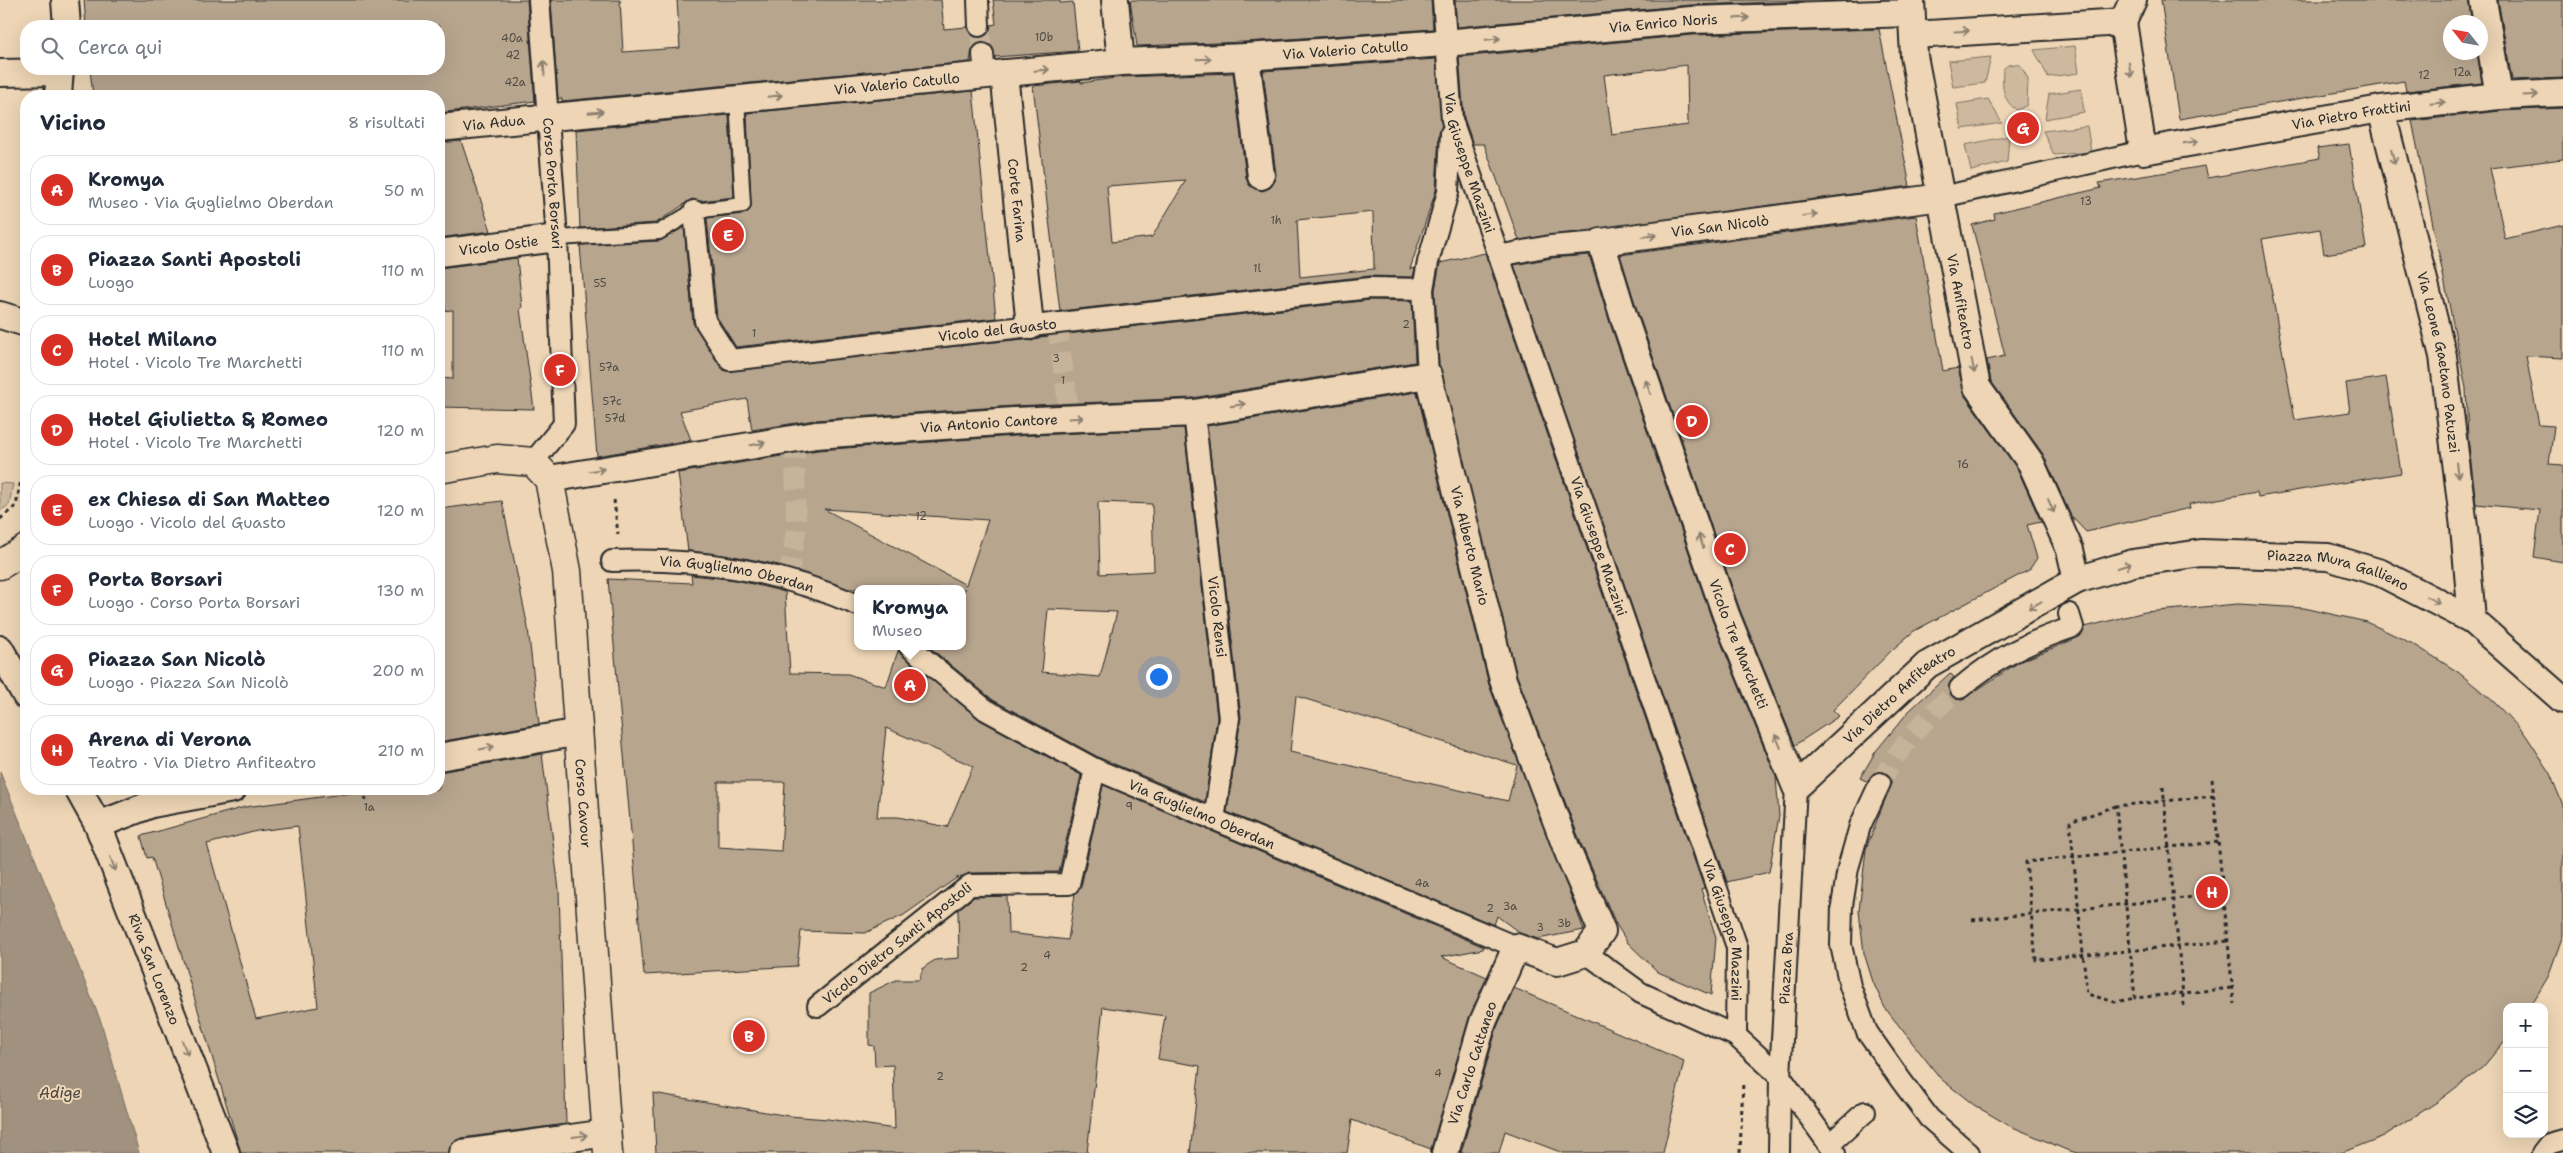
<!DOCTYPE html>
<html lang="it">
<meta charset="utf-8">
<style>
:root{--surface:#fff;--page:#f2f2f3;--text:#1f2937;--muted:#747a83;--line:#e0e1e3;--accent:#d93025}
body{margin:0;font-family:"Shantell Sans",sans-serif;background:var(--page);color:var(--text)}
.controls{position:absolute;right:15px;bottom:15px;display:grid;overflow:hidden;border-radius:10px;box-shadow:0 5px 20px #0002}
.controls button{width:45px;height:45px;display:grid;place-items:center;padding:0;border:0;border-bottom:1px solid var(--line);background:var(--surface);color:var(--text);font:25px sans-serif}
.compass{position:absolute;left:2443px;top:15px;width:45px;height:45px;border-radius:50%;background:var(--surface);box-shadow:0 5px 20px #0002;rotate:301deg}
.you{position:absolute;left:1158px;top:676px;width:18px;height:18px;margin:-12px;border:4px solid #fff;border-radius:50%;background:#1a73e8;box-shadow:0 0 0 8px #1a73e833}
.badge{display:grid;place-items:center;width:32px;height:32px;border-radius:50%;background:var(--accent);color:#fff;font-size:16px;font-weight:700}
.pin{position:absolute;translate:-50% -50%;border:2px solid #fff;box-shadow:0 1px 5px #0006}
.popup{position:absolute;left:854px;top:585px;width:112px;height:65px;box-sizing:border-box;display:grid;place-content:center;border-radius:10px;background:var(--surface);filter:drop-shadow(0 1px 4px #0005);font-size:16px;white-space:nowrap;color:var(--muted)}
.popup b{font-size:19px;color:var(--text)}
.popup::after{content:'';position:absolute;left:50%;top:100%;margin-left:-10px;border:10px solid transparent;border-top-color:var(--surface)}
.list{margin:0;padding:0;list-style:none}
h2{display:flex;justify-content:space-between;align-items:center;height:65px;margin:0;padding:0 20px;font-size:21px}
h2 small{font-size:16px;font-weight:400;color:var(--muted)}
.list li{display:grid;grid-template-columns:32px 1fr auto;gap:15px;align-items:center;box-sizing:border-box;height:70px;margin:0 10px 10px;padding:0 10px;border:1px solid var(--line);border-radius:20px}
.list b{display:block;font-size:19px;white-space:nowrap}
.list p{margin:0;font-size:16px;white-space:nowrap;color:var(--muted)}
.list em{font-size:16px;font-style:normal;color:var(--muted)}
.icon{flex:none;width:28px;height:28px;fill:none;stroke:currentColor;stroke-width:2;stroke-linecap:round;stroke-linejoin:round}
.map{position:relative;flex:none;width:2563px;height:1153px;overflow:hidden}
.search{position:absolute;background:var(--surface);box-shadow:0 5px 20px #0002;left:20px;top:20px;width:425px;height:55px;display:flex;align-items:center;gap:12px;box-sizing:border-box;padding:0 18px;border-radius:20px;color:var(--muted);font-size:19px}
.panel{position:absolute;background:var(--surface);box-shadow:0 5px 20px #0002;left:20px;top:90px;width:425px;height:705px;border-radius:20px}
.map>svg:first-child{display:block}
.green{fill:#ceb99f;stroke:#7c7265}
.water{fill:#a1927f;stroke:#72695d}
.building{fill:#b7a58e;stroke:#2b2b2b;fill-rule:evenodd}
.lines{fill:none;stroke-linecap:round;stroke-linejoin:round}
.pedestrian-tunnel{stroke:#c6b399;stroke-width:20;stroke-dasharray:20 10;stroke-linecap:butt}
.service-casing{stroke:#2b2b2b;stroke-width:18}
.pedestrian-casing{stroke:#2b2b2b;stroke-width:24}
.minor-casing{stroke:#2b2b2b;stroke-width:30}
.tertiary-casing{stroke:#2b2b2b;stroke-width:31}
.path{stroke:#2b2b2b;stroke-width:3;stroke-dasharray:4 4;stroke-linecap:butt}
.service{stroke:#edd5b5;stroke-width:14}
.pedestrian{stroke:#edd5b5;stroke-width:20}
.minor{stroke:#edd5b5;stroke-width:26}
.tertiary{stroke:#edd5b5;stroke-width:28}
.oneway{stroke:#8c8070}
.labels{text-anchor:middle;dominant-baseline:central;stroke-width:4;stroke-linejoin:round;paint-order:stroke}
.number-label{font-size:11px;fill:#4e4a44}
.street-label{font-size:14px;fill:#2b2b2b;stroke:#edd5b5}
.water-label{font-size:15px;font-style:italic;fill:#484540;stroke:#edd5b5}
</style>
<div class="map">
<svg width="2563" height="1153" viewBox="0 0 2563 1153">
<rect width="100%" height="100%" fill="#edd5b5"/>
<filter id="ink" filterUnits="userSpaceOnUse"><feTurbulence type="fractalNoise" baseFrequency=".02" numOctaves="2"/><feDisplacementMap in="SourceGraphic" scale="10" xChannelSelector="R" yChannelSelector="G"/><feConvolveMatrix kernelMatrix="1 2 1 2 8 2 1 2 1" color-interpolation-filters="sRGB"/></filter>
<g filter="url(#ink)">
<g class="green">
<path d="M2075,46L2079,73L2048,77L2034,50Z"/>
<path d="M1991,57L1985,83L1953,87L1948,61Z"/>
<path d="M2016,64L2021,66L2028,79L2027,105L2017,110C2002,101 2002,85 2003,69L2008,65Z"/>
<path d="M2081,89L2084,112L2045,119L2049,94Z"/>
<path d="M1988,99L2002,123L1962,129L1957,104Z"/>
<path d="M2087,126L2091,152L2054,155L2043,131Z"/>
<path d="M2009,136L2007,162L1971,171L1965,145Z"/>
<path d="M0,483L13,484L9,505L0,511Z"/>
</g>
<path class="water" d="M0,772L101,1022L139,1153H0Z"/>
<g class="building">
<path d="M84,0H527L535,101L439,113V96H93L90,69H439V26H86Z"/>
<path d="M551,0H620L623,52L680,48L677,0H941L944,29L967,27L973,36L979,38L989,32L991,25L996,24L993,0H1060V3L1073,2L1078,51L995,57L992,47L982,42L972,49L970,62L562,101V98L558,99Z"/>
<path d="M1130,0H1431L1433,29L1245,42L1137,46Z"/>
<path d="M1455,0H1848L1690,5L1457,27Z"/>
<path d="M2161,0H2468L2472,22H2450V52H2477L2482,83L2406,91L2404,81L2179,119Z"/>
<path d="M2498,0H2563V78L2512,80Z"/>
<path d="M1879,29L1910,186L1519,240L1484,144H1473L1464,118L1459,57L1692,35ZM1687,65L1688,125L1612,135L1604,75Z"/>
<path d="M1436,59L1442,126L1439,132L1436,190L1410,269L1415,268L1413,277L1369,276L1060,311L1033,86L1081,81V83L1122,77L1233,73L1246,178L1249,185L1262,191L1270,188L1275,181L1276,174L1263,71ZM1186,180L1152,237L1112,242L1107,186ZM1373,212L1374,269L1300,277L1297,220Z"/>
<path d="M973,91L996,318L736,347L717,317L707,218L744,214L751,208L747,113Z"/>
<path d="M2563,108V159L2490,168L2505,239L2563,225V358L2526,356L2539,425L2554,426L2549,464L2563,465V562L2534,557L2540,510L2476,504L2468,438L2466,388L2412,121L2500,111Z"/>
<path d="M729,115L734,197L700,201L692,199L656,223L580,228L576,130Z"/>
<path d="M461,141L491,231L439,238V143Z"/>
<path d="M2349,144L2366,248L2324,254L2320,229L2262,239L2295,420L2350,412L2346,383L2386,377L2401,473L2258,497L2257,492L2189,504L2190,508L2086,532L2071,516L2043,454L1991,381L1987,360L2005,356L1972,225L1995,219L1994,213L2101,188L2099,183L2205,166L2208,178L2320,158L2317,148Z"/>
<path d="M1916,216L1943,371L1958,368L1965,396L2018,470L2041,522L2027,525L2037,558L2029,570L1914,631L1892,650L1833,710L1839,716L1795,745L1740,610L1638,313L1620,255Z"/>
<path d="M684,227L693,323L720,366L725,371L1023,339L1032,341L1040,337L1371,300L1412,301L1415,362L1192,398L1013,406L815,420L752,430L747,399L680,411L691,440L597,456L580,245L660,241Z"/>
<path d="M1485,253L1704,888L1701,889L1716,938L1711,995L1658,972L1627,942L1616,924L1582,846L1517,676L1439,365L1435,290L1440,263Z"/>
<path d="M1589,255L1610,323L1712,620L1776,777L1779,816L1769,872L1727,882L1514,265L1552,258Z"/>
<path d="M517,258L522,308L520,309L534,409L439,407V378L453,379V310L439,311V268Z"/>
<path d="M1417,392L1489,685L1584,930L1538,939L1520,933L1497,916L1494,925L1227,812L1241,717L1207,426ZM1296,696L1517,765L1508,801L1290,752Z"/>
<path d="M1184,428L1217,718L1205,802L1100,758L993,700L928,646H962V596L965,589H849L784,566L739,557L688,551L678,473L818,450L1015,436ZM1098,502L1152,504L1154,571L1100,574ZM824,509L988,520L966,585ZM1048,609L1117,612L1100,677L1042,672Z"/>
<path d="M502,501L528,628L539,724L439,742V509Z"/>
<path d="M691,575L736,580L785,592L790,673L848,674L886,687L898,651L980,720L1081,775L1059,872L969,873L958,880V877L904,915L865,933L801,931L797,966L644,975L608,579L692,583ZM886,728L973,766L947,827L898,817H877ZM718,782H785L781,851L718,847Z"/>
<path d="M2238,604L2304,608L2367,622L2415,645L2458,672L2493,701L2525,734L2548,769L2563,805V935L2548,977L2530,1007H2507V1038L2483,1067L2437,1102L2384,1136L2341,1153H2078L2069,1151L2008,1125L1974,1105L1941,1079L1885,1008L1873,982L1864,953L1859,911L1866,849L1892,781L1889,776L1879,771L1873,774L1868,782L1860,778L1876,751L1909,711L1950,673L1954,677L1949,684L1951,695L1956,699L1962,700L2019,662L2077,638L2082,634L2085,627L2145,612Z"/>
<path d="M542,754L559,890L566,1124L461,1138L453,1142L448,1153H241L152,857L147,858L141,836L245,807L381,789H439V772ZM298,826L318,1007L256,1019L207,844L257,831Z"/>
<path d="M1103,785L1484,947L1483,949L1441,957L1487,977L1469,1018L1431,1149L1352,1120L1347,1153H1190L1200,1066L1158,1059L1165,1016L1103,1007L1087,1153H656L653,1093L789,1116L828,1119L895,1129L893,1065L875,1066L874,1046L869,1045V993L896,980H919L923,968L935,960L959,958L958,909L974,897L1007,896L1008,933L1068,940L1075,894L1081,887Z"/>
<path d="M1514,988L1684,1061L1663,1153H1563L1505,1131L1499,1153H1461L1497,1027Z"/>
</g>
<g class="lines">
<g class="pedestrian-tunnel">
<path d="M979,26L983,54"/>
<path d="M1057,323L1070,419"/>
<path d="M788,579L796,531L795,438"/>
<path d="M1880,783C1899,746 1928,715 1960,688"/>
</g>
<g class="service-casing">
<path id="service" d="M557,238L659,232L694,211L743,205L737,99"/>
</g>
<g class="pedestrian-casing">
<g id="pedestrian">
<path id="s1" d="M539,0L557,238L562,366"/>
<path d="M978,0L979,26"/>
<path id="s2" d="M1443,0L1452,120L1737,947L1736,1036"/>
<path d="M983,54L985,76"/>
<path d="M1942,197L2143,151"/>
<path id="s3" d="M694,211L705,321L730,360L1370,288L1423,289"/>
<path d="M1498,256L1550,246L1601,242"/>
<path d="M1428,375L1423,289L1428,262L1448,192L1451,133"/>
<path id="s4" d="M1194,413L1229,718L1214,820"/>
<path d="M533,462L564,424L562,374"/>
<path id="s5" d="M612,561C702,558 775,570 858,605"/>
<path id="s6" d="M909,646L986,710L1095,769L1516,947"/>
<path d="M1960,688C1995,658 2029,642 2073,627L2069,614"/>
<path d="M1880,783L1860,826L1848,868L1842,906L1841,945L1850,986L1867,1032L1900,1079L1929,1118L1969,1153"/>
<path d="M1586,953L1641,993L1736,1036L1780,1076L1835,1153"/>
<path id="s7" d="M818,1006L970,885L1069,884L1095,769"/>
<path d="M1830,1144L1865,1112"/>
<path id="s8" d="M1779,1153L1780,1076L1796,787"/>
<path d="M2542,1153L2549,1144L2563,1140"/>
</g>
</g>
<g class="minor-casing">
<g id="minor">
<path d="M65,0L67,26"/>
<path d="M1115,0L1121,62"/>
<path id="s9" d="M1911,0L1914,56L1977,387L2031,463L2070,550L2077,580"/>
<path d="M2483,0L2499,96"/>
<path id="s10" d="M2123,22L2143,151L2381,109L2499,96L2563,93"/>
<path d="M2123,22L2133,0"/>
<path d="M1913,35L2123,22"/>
<path d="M1246,57L1261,176"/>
<path d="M0,73L60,72"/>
<path id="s11" d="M1004,73L1030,326"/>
<path d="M58,96L60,69"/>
<path id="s12" d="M2381,109L2443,356L2464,527L2472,620"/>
<path id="s13" d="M439,128L1121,62L1246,57L1445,43L1691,20L1911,13"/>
<path id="s14" d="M1942,197L1601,242L1624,318L1726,615L1796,787L1927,665L2077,580L2133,563L2201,553L2328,557L2381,573L2472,620L2563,700"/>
<path id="s15" d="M439,253L557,238"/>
<path d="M0,315L26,323"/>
<path id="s16" d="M549,479L816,435L1014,421L1194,413L1428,375L1503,680L1568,852L1602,931L1586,953L1557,962L1516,947L1483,1022L1445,1153"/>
<path d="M0,649L26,696"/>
<path d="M439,757L579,732"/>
<path id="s17" d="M78,789L98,825L226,1153"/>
<path d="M98,825L152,804L233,789"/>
<path d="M463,1153L607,1133"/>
</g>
</g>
<g class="tertiary-casing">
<g id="tertiary">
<path id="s18" d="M439,469L497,459L533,462L549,479L567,571L608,1153"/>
<path d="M0,565L26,549"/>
</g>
</g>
<g class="path">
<path d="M614,500L618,534"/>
<path d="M0,519L16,506L21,480H26"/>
<path d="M2212,779L2234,1004"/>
<path d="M2163,787L2184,1006"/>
<path d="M364,789L366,801"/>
<path d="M2214,796L2116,806L2135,998L2232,988"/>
<path d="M2116,806L2070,822L2087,994L2115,1002L2135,998"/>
<path d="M2218,842L2026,862L2036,960L2228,941"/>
<path d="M1972,920L2223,894"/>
<path d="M1740,1153L1743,1081"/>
</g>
<use href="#service" class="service"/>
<use href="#pedestrian" class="pedestrian"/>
<use href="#minor" class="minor"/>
<use href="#tertiary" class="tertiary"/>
</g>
<defs><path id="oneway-shaft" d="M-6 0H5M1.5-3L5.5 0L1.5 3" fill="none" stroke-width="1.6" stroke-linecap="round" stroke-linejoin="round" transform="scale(1.25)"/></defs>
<g class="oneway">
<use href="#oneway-shaft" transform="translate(1742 18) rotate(-2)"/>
<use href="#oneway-shaft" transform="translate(1962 31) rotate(-3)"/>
<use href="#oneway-shaft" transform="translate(1493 39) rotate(-5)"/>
<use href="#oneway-shaft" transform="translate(1204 59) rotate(-2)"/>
<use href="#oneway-shaft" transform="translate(544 68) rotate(-94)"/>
<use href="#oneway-shaft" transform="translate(1042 70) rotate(-5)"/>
<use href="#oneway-shaft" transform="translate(2130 70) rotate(81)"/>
<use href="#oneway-shaft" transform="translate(2531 95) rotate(-3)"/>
<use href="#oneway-shaft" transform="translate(775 96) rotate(-6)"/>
<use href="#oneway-shaft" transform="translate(2438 103) rotate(-6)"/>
<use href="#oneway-shaft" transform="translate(596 112) rotate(-5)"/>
<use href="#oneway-shaft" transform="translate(2191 142) rotate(-10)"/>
<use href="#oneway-shaft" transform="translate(2393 157) rotate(76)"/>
<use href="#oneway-shaft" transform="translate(1810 215) rotate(-7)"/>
<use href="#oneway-shaft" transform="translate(1649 236) rotate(-7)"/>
<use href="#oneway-shaft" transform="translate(1973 366) rotate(79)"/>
<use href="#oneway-shaft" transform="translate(1648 387) rotate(-109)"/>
<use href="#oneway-shaft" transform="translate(1238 405) rotate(-9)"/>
<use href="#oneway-shaft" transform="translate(1076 418) rotate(-3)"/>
<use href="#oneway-shaft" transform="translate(758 444) rotate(-9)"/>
<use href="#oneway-shaft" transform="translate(597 470) rotate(-10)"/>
<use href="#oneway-shaft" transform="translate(2457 470) rotate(83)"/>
<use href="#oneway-shaft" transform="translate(2051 506) rotate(66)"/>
<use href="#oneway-shaft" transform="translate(1701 541) rotate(-109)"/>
<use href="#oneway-shaft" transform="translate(2124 566) rotate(-17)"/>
<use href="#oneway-shaft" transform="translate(2433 600) rotate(27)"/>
<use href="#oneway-shaft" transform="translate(2035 605) rotate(151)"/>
<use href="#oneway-shaft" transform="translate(1778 741) rotate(-112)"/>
<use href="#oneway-shaft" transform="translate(487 748) rotate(-11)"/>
<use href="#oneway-shaft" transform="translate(113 864) rotate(69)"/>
<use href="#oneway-shaft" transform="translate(185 1048) rotate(69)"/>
<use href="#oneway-shaft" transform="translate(580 1136) rotate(-8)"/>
</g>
</g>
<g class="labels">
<g class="number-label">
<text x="1044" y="37">10b</text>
<text x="512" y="38">40a</text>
<text x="513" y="55">42</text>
<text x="2462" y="72">12a</text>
<text x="2424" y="75">12</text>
<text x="515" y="82">42a</text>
<text x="2086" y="201">13</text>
<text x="1276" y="220">1h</text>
<text x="1257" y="268">1l</text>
<text x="600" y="283">55</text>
<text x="1406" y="324">2</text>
<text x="754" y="333">1</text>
<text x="1056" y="358">3</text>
<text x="609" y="367">57a</text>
<text x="1063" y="380">1</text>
<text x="612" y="401">57c</text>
<text x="615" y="418">57d</text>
<text x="1963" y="464">16</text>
<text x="921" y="516">12</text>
<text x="1129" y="806">9</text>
<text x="369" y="807">1a</text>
<text x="1422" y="883">4a</text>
<text x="1510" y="906">3a</text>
<text x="1490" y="908">2</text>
<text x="1564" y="923">3b</text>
<text x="1540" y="927">3</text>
<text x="1047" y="955">4</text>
<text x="1024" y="967">2</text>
<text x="1438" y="1073">4</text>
<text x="940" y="1076">2</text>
</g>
<g class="street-label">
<text stroke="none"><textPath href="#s13" startOffset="1229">Via Enrico Noris</textPath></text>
<text stroke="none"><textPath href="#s13" startOffset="910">Via Valerio Catullo</textPath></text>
<text stroke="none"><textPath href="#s13" startOffset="460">Via Valerio Catullo</textPath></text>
<text stroke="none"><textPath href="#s10" startOffset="342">Via Pietro Frattini</textPath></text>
<text stroke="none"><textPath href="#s13" startOffset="55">Via Adua</textPath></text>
<text stroke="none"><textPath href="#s2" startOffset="166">Via Giuseppe Mazzini</textPath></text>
<text stroke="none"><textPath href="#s1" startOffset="184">Corso Porta Borsari</textPath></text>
<text stroke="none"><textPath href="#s11" startOffset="128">Corte Farina</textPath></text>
<text transform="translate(1720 226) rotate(-7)">Via San Nicolò</text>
<text stroke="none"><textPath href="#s15" startOffset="60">Vicolo Ostie</textPath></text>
<text stroke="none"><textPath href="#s9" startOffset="306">Via Anfiteatro</textPath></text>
<text stroke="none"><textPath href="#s3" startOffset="426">Vicolo del Guasto</textPath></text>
<text stroke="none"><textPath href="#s12" startOffset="260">Via Leone Gaetano Patuzzi</textPath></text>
<text stroke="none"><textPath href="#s16" startOffset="444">Via Antonio Cantore</textPath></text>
<text stroke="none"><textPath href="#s16" startOffset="1062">Via Alberto Mario</textPath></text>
<text stroke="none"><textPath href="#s2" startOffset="571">Via Giuseppe Mazzini</textPath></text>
<text stroke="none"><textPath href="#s14" startOffset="1541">Piazza Mura Gallieno</textPath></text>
<text stroke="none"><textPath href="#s5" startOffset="126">Via Guglielmo Oberdan</textPath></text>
<text stroke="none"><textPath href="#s4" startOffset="205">Vicolo Rensi</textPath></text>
<text stroke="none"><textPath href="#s14" startOffset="769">Vicolo Tre Marchetti</textPath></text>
<text stroke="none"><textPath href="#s14" startOffset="1062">Via Dietro Anfiteatro</textPath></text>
<text stroke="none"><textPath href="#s18" startOffset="445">Corso Cavour</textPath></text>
<text stroke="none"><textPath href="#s6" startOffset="340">Via Guglielmo Oberdan</textPath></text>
<text stroke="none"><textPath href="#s2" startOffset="976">Via Giuseppe Mazzini</textPath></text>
<text stroke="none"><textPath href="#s7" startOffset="101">Vicolo Dietro Santi Apostoli</textPath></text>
<text stroke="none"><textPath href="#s8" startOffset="185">Piazza Bra</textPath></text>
<text stroke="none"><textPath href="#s17" startOffset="196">Riva San Lorenzo</textPath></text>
<text transform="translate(1472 1063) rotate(-72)">Via Carlo Cattaneo</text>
</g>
<g class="water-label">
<text x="60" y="1093">Adige</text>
</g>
</g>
</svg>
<div class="controls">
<button>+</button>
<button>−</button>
<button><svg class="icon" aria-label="layers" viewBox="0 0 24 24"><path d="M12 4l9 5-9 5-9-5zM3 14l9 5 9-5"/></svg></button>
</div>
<svg class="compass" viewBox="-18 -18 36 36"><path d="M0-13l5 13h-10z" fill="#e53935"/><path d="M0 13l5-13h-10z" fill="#747a83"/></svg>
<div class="you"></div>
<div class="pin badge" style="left:910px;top:685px">A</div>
<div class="popup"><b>Kromya</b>Museo</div>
<div class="pin badge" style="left:749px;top:1036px">B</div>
<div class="pin badge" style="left:1730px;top:549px">C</div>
<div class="pin badge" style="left:1692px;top:421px">D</div>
<div class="pin badge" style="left:728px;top:235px">E</div>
<div class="pin badge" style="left:560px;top:370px">F</div>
<div class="pin badge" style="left:2023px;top:128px">G</div>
<div class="pin badge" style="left:2212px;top:892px">H</div>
<div class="search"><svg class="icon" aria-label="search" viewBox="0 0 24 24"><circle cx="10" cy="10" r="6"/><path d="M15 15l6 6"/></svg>Cerca qui</div>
<section class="panel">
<h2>Vicino<small>8 risultati</small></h2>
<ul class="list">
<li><span class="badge">A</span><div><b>Kromya</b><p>Museo · Via Guglielmo Oberdan</p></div><em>50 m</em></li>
<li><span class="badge">B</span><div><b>Piazza Santi Apostoli</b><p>Luogo</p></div><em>110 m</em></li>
<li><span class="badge">C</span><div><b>Hotel Milano</b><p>Hotel · Vicolo Tre Marchetti</p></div><em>110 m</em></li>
<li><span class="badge">D</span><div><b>Hotel Giulietta &amp; Romeo</b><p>Hotel · Vicolo Tre Marchetti</p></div><em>120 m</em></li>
<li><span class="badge">E</span><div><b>ex Chiesa di San Matteo</b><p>Luogo · Vicolo del Guasto</p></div><em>120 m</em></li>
<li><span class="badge">F</span><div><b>Porta Borsari</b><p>Luogo · Corso Porta Borsari</p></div><em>130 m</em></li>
<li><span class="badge">G</span><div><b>Piazza San Nicolò</b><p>Luogo · Piazza San Nicolò</p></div><em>200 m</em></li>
<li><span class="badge">H</span><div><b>Arena di Verona</b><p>Teatro · Via Dietro Anfiteatro</p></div><em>210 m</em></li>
</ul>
</section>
</div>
